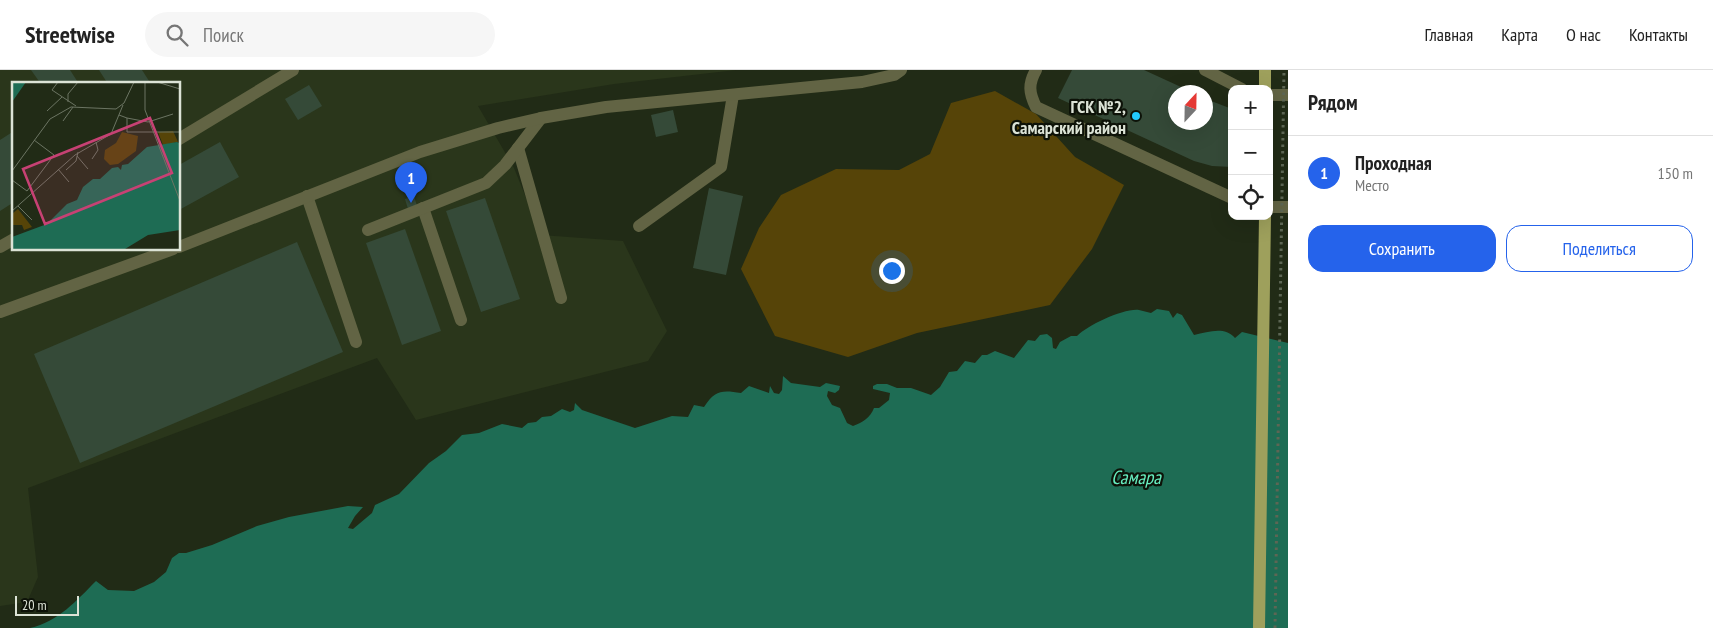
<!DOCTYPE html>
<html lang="ru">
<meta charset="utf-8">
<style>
:root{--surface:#fff;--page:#f6f6f6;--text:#222;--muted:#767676;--line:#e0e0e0;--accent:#2563eb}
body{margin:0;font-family:"PT Sans Narrow",sans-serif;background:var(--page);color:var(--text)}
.controls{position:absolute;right:15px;top:15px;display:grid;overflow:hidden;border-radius:10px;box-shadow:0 5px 20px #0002}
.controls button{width:45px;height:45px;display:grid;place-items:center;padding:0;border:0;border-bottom:1px solid var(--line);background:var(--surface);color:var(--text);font:25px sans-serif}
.compass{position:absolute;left:1168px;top:15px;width:45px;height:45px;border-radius:50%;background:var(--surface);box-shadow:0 5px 20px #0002;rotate:22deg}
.scale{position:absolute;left:15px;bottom:12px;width:64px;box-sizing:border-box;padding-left:5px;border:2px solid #dce3d6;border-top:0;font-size:14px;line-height:18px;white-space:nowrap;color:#dce3d6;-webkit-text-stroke:4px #0d1208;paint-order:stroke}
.you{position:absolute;left:891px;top:200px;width:18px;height:18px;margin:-12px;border:4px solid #fff;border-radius:50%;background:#1a73e8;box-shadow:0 0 0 8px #1a73e833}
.badge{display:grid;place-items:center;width:32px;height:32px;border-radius:50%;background:var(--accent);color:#fff;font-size:16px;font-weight:700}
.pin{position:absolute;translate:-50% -41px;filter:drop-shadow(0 1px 2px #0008)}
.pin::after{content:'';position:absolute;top:26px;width:18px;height:15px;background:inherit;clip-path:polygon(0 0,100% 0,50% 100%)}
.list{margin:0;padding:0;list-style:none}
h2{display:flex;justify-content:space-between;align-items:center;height:65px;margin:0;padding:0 20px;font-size:21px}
h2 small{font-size:16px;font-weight:400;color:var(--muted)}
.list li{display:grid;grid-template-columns:32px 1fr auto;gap:15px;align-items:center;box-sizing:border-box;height:75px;padding:0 20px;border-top:1px solid var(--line)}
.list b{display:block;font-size:19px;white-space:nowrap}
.list p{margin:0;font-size:16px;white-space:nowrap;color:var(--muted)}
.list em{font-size:16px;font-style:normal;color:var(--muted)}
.actions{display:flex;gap:10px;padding:15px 20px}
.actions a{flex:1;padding:11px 0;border:1px solid var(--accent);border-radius:15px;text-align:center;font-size:18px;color:var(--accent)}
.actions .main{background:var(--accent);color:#fff}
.icon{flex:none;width:28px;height:28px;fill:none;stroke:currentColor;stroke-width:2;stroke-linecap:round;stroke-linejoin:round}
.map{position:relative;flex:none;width:1288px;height:558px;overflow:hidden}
header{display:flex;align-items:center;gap:30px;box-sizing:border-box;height:70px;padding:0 25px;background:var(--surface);border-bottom:1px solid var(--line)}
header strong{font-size:24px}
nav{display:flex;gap:28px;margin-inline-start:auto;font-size:18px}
.search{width:350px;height:45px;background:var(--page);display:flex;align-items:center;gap:12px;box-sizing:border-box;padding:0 18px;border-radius:28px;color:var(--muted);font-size:19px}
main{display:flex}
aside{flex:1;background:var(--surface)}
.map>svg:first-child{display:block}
.built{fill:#2a361b;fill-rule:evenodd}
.green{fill:#564408}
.water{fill:#1e6c54}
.building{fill:#354a38}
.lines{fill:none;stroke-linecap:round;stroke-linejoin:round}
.service{stroke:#626444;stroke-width:12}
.primary{stroke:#9ea05c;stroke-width:12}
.path-bridge{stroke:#5d6654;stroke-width:3;stroke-dasharray:2.5 4;stroke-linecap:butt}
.poi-dot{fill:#22c9fd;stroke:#0d1208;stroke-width:2}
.labels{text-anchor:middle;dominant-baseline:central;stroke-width:4.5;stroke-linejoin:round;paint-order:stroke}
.poi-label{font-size:18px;font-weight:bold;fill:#dce3d6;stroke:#0d1208;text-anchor:end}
.water-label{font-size:19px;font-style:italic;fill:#67eec0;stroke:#0d1208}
.inset-road{fill:none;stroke:#6c7563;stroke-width:1}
.view{fill:#c74174;fill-opacity:0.15;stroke:#c74174;stroke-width:2.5}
.inset-edge{fill:none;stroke:#dce3d6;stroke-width:2.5}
</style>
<header>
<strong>Streetwise</strong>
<div class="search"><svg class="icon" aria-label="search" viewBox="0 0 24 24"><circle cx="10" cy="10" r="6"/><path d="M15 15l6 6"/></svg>Поиск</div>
<nav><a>Главная</a><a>Карта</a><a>О нас</a><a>Контакты</a></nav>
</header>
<main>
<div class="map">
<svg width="1288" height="558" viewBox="0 0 1288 558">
<rect width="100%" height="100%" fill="#212b16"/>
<path class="built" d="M0,0H736L614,14L478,36L514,98L541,165L623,171L667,261L648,291L416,350L377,288L28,418L38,507L27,532L0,536ZM14,14H179V179H14Z"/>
<path class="green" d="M995,21L1036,44L1075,87L1124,115L1092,179L1050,235L917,263L848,287L775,266L741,199L759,158L781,125L836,99L899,100L930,84L951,33Z"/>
<path class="water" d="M1157,239L1169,241L1173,248L1177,243L1182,245L1194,265C1209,262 1224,256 1235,268L1242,262L1288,273V558H30C58,552 77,530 96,511L108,520L134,521L154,512L166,502L172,488L179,483H186L212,475L257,456L289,447L348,436L363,437L355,446L348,458L353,459L372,443L375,435L399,424L429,393L446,381L462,365L479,363L502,354L522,358L528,353L536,352L542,347L551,346L562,339L570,342L574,340L575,333L582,340L635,358L672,346L688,347L694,335L704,337C715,320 722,320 741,323L749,316L769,323L770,316L774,323L779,324L782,320L783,306L791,313L820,317L826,313L840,316L839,320L835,323L828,321L827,326L832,335L840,338L847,353L853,356C863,352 870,348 874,338H879L889,330L890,323L873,319V316L877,314H887L897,318H911L931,325L940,317L949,302L957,301L965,291L975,293L982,285H987L995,281L1014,288L1028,270L1035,271L1040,265L1047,264L1052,268L1053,278L1056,279L1060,272L1071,266H1077C1088,255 1124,238 1139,240C1143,241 1147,242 1151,243Z"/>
<g class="building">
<path d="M31,0H70L79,14H41Z"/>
<path d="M99,0H142L151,14H108Z"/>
<path d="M1072,0H1144L1192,22H1176V52H1206V29L1232,39V97L1212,96L1194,91L1058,28Z"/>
<path d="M309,15L322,36L298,50L285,29Z"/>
<path d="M673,40L678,62L656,67L651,45Z"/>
<path d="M14,61V132L0,141V70Z"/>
<path d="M220,72L239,107L179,140V95Z"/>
<path d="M709,118L743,126L726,205L693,198Z"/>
<path d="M414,126L417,136L408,139L405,129Z"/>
<path d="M485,128L520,229L481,242L446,141Z"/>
<path d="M405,159L441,261L402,275L366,173Z"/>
<path d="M297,172L343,282L80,393L34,284Z"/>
</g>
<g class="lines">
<g class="service">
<path d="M1036,0C1028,14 1029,23 1036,37L1232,128"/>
<path d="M1205,0L1242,19"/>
<path d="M1269,25H1288"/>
<path d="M179,69L293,0"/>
<path d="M518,78L561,228"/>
<path d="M307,126L356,272"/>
<path d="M1269,137H1288"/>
<path d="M423,138L461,250"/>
<path d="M639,156L721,97L733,25"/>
<path d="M368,160L486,113L505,95L541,48"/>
<path d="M0,177L14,169"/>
<path d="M179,177L420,82L498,58L541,48L606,37L862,12L894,5L901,0"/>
<path d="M0,242L173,179"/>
</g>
<g class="primary">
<path d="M1265,19V0"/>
<path d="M1259,558L1265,146"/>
</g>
<path class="path-bridge" d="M1275,558L1284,0"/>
</g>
<circle class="poi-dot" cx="1136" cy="46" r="5"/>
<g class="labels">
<g class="poi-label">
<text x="1126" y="36">ГСК №2,<tspan x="1126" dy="21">Самарский район</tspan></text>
</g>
<g class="water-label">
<text x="1136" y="407">Самара</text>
</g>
</g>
<g transform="translate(12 12)">
<rect width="168" height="168" fill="#212b16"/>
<path d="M161,49L166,60L151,63L146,50ZM110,50L126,54L124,69L106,82L98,83L92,77L93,68L104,61ZM6,127L20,145L12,148L10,143H0V132Z" fill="#564408"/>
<path d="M0,0H14L0,20ZM165,60L167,61L168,148L136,153L113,167H0V155L35,142L55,122L65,118L71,105L81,97H88L100,86L106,85L109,88L110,83L116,82L135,65Z" fill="#1e6c54"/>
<path class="inset-road" d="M46,0L40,8L64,24M133,0V28L168,119M145,0L168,7M56,20V12L66,0M35,29L50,15M107,33L115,36V50H168M115,36L136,40L161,32M51,39L61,25M65,74L76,87M80,77L86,68L84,60M46,87L57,100M54,88L64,79L66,70M0,89L38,37L59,25L104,27L112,21L122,0M0,98L15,109L42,73L22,58M6,124L20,138M0,129L63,73L99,52L111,23"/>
<path class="view" d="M138,36L160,91L33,142L11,87Z"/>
<rect width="168" height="168" class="inset-edge"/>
</g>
</svg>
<div class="controls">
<button>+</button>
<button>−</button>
<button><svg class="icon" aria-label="locate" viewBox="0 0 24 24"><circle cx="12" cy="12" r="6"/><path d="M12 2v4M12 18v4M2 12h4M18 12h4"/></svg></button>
</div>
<svg class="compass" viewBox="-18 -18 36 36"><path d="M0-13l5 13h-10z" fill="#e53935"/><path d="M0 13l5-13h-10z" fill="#767676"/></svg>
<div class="scale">20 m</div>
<div class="you"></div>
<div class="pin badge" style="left:411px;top:133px">1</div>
</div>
<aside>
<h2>Рядом<small></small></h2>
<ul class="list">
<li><span class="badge">1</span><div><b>Проходная</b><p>Место</p></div><em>150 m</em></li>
</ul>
<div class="actions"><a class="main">Сохранить</a><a>Поделиться</a></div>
</aside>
</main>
